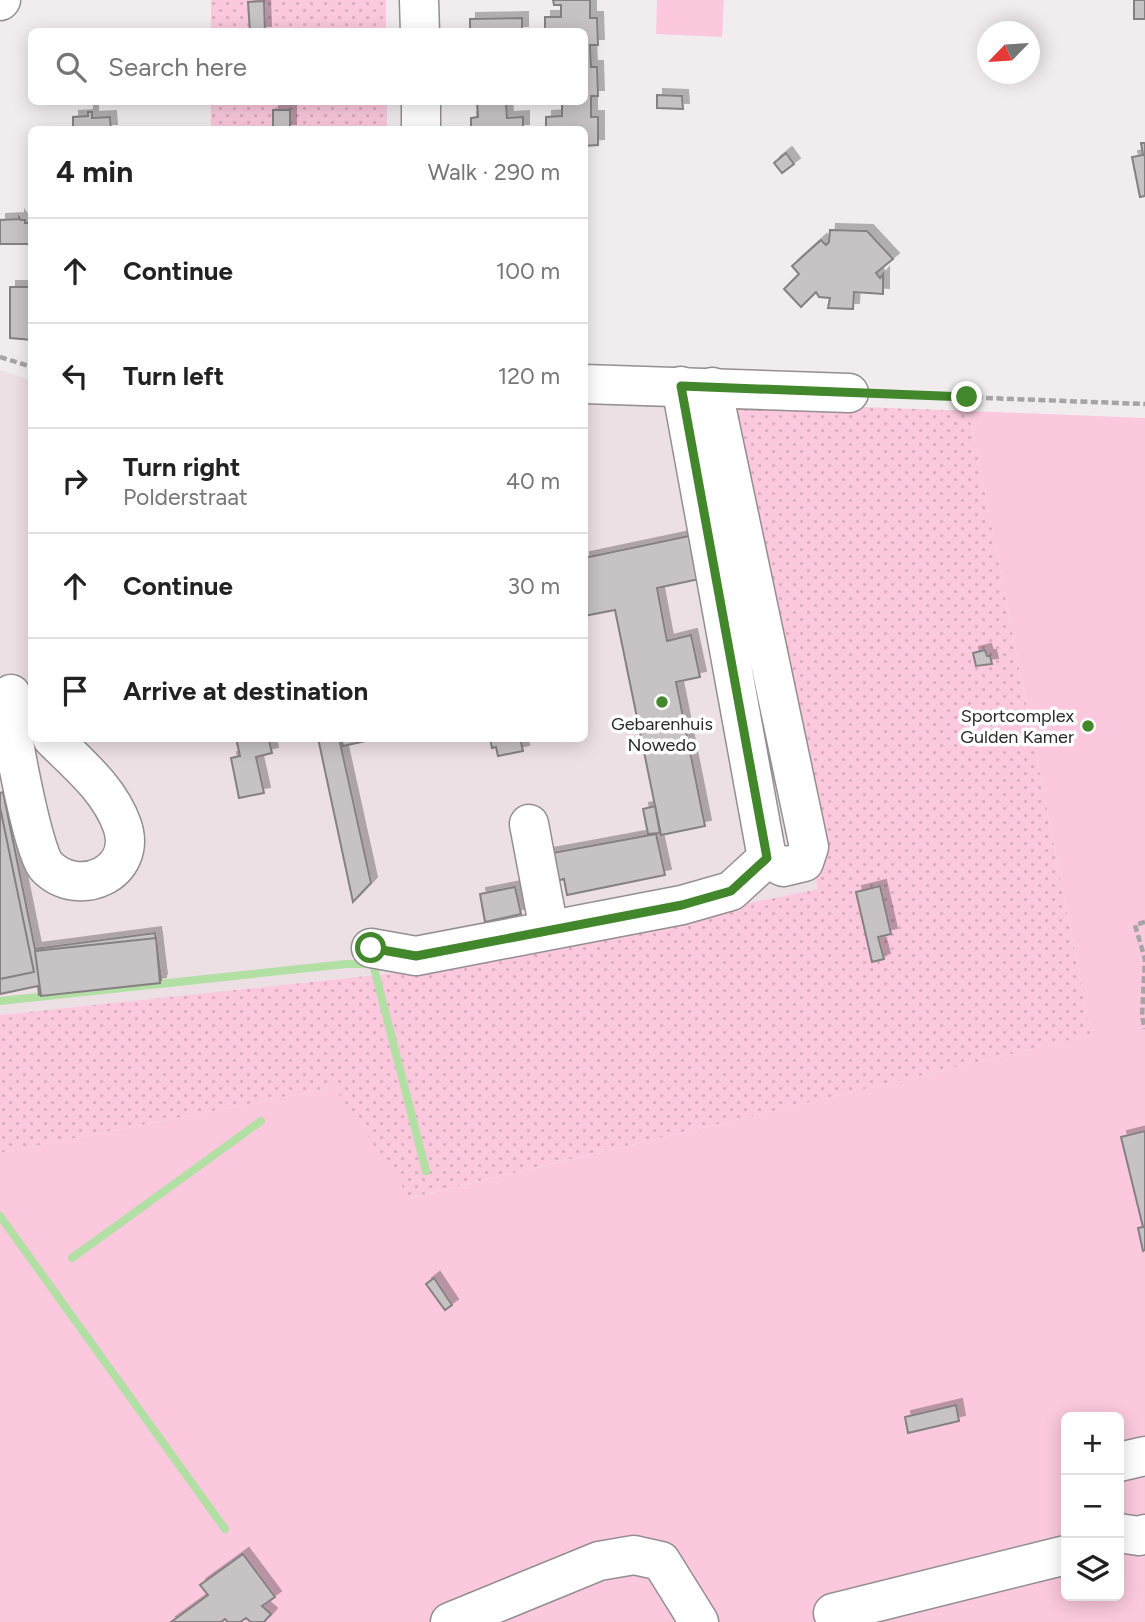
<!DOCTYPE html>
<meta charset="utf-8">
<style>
:root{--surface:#fff;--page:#f2f2f2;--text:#222;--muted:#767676;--line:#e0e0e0}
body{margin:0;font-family:Figtree,sans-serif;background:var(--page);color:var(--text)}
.controls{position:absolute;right:21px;bottom:21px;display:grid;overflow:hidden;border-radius:10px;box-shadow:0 4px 18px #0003}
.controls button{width:63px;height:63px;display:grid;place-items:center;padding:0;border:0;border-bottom:2px solid var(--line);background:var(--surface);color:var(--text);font:35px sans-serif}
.compass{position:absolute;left:977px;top:21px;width:63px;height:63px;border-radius:50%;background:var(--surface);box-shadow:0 4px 18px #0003;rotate:245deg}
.stop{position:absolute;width:21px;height:21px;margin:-16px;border:5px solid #42872b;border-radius:50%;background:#fff}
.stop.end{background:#42872b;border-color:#fff;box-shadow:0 2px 7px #0008}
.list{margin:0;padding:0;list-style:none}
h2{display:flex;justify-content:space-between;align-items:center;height:91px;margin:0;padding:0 28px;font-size:30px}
h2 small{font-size:23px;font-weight:400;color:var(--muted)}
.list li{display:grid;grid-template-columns:46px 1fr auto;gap:21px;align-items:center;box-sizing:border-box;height:105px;padding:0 28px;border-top:2px solid var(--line)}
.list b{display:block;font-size:26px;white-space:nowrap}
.list p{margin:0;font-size:23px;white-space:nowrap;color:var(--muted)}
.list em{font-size:23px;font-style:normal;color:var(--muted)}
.icon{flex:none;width:38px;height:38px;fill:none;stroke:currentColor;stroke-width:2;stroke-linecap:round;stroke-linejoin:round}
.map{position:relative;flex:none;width:1145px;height:1622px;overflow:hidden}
.search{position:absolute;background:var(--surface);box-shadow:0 4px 18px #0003;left:28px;top:28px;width:560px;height:77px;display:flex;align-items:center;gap:18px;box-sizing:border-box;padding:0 24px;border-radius:10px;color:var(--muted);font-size:26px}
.panel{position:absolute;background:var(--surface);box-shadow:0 4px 18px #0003;left:28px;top:126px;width:560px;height:616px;border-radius:10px}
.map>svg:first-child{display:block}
.built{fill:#ede0e5}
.grass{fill:url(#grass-dots)}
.green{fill:#fbc8dd;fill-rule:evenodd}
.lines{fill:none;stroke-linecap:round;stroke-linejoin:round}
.stream{stroke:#b1dfa4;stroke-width:8}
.building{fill:#c7c3c5;stroke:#858182;stroke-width:2;filter:url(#shadow)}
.minor-casing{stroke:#938f90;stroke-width:41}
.path{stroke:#a7a4a5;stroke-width:4.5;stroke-dasharray:7 3.5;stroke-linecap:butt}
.minor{stroke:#fff;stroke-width:38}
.route{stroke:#42872b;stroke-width:9}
.poi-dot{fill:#42872b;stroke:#fff;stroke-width:2.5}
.labels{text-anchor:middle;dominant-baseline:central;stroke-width:7;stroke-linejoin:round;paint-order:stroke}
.poi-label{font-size:18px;fill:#2a2929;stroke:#fff;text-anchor:end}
</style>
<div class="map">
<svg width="1145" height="1622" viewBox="0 0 1145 1622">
<defs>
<pattern id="grass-dots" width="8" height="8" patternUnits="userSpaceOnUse" patternTransform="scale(1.75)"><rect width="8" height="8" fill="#fbc8dd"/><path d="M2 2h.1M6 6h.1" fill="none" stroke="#d7acbe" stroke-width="1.8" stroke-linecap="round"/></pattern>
<filter id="shadow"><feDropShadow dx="6" dy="-6" stdDeviation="0" flood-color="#0004"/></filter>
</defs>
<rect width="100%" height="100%" fill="#f1edef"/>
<path class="built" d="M0,370L31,380L32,738H584L585,398L726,402L818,889L415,971L0,1015Z"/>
<g class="grass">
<path d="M211,0H386V31L211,32Z"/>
<path d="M211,102H387V129L211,130Z"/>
<path d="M726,402L969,411L1091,1035L409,1198L334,1087L0,1153V1015L415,971L818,889Z"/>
</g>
<g class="green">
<path d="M657,0H724L722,37L656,34Z"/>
<path d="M969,411L1145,418V1622H0V1153L334,1087L410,1198L1091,1035ZM1066,1417H1119V1596H1066Z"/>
</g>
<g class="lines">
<g class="stream">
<path d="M0,1001L346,964H373L426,1171"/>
<path d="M0,1216L225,1529"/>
<path d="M72,1258L261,1121"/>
</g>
</g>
<g class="building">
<path d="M553,0H590V18H597L598,45H590L591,67H597L598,96H591V117H598V145L584,146V130H546V117L562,116V102H584V32H545V17H561V5H554Z"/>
<rect x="1134" y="0" width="11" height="19"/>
<path d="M264,1L265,32H250L248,2Z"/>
<path d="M522,18V32H470V19Z"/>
<path d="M657,95L682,96L683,109L657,108Z"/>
<path d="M477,102H506L507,118L523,117V130H471V118L478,117Z"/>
<rect x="273" y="110" width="17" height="20"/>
<path d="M88,112H92V118L110,117L111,130H73V117L88,116Z"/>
<path d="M1141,143H1145V196L1140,197L1132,157L1143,155Z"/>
<path d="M786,153L794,164L782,173L774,163Z"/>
<path d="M19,217L21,220H25V223H32V244H0V220L19,219Z"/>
<path d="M830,230L867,231L893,259L876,273L880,278L883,274V294L854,292L853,309L828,308L830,298L819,297L816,292L801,307L784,289L799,274L792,266L821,240L826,245L829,242Z"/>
<path d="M10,287H32V340L10,338Z"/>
<path d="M689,536L699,579L657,588L667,641L691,635L700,677L676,682L705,826L661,835L615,610L584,616V558Z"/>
<path d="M985,650L987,656H990L992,664L976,666L973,653Z"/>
<path d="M236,738H274L269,740L272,753L256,757L264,793L239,798L231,758L240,756Z"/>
<path d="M318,738H339L371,883L353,902Z"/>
<path d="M341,738H379L343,746Z"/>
<path d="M490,738H520L523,751L498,756L496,747L492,748Z"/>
<path d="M3,792L35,949L155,933L161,980L39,995L38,986L0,994V793Z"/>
<path d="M655,806L660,833L648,834L643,809Z"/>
<path d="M0,807L34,972L0,979Z"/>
<path d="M656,834L665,875L567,895L564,879L552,882L547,854Z"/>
<path d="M880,886L891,934L878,937L884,959L872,962L856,892Z"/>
<path d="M515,887L521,914L485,922L480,894Z"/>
<path d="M156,938L160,983L41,996L35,951Z"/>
<path d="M1145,1131V1250L1143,1251L1138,1228L1143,1227L1121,1137Z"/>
<path d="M434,1278L452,1305L445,1310L426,1284Z"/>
<path d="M956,1405L959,1421L908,1433L905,1417Z"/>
<path d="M243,1554L275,1597L262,1606L271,1614L264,1622H251L246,1618L240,1622H228L225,1619L221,1622H171L208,1595L200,1585Z"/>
</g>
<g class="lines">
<g class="minor-casing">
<g id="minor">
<path d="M419,0L420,32"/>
<path d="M0,1L1,0"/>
<path d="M421,102V130"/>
<path d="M584,384L849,393"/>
<path d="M681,386L767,858L783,867L804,862L809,847L712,387"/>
<path d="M11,694C11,704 11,715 12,726C14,748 34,853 46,866C78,900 139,873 122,825C109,789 79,765 52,738"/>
<path d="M529,824L549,930"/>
<path d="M371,948L416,956L682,905L731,891L767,858"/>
<path d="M1119,1462L1145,1456"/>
<path d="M1119,1533L1139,1536L1145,1534"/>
<path d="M833,1613L1066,1555"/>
<path d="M450,1622L599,1561L634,1555L661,1561L699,1622"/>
</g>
</g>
<g class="path">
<path d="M0,357L32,367"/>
<path d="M881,394L1145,404"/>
<path d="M1145,922L1135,925L1145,959L1142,1017L1145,1029"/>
</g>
<use href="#minor" class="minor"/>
</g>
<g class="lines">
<path class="route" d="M371,948L416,956L682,905L731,891L767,858L681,386L967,397"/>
</g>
<g class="poi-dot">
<circle cx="662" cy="702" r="7"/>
<circle cx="1088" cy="726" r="7"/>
</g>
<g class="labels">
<g class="poi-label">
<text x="1074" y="716">Sportcomplex<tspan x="1074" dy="21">Gulden Kamer</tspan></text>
<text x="662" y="724" text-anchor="middle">Gebarenhuis<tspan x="662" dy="21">Nowedo</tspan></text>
</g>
</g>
</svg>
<div class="controls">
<button>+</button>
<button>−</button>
<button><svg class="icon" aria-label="layers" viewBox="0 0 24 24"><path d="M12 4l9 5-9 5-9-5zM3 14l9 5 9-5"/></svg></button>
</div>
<svg class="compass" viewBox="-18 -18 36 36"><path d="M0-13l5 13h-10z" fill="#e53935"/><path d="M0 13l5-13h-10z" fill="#767676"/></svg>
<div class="stop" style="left:371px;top:948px"></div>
<div class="stop end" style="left:967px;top:397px"></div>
<div class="search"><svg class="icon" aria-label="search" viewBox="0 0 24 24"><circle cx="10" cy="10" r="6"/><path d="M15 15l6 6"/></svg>Search here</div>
<section class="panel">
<h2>4 min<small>Walk · 290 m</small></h2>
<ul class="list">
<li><svg class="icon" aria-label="ahead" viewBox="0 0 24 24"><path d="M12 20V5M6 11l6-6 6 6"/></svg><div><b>Continue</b></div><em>100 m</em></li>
<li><svg class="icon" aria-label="left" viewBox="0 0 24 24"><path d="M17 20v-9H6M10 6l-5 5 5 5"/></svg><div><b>Turn left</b></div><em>120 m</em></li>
<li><svg class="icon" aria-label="right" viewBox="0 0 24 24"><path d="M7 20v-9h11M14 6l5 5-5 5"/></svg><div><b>Turn right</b><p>Polderstraat</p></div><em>40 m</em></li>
<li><svg class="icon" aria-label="ahead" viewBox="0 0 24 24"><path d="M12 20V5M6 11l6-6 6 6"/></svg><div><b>Continue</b></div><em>30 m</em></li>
<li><svg class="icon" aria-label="arrive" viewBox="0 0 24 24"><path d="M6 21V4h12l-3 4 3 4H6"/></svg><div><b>Arrive at destination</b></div></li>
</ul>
</section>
</div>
